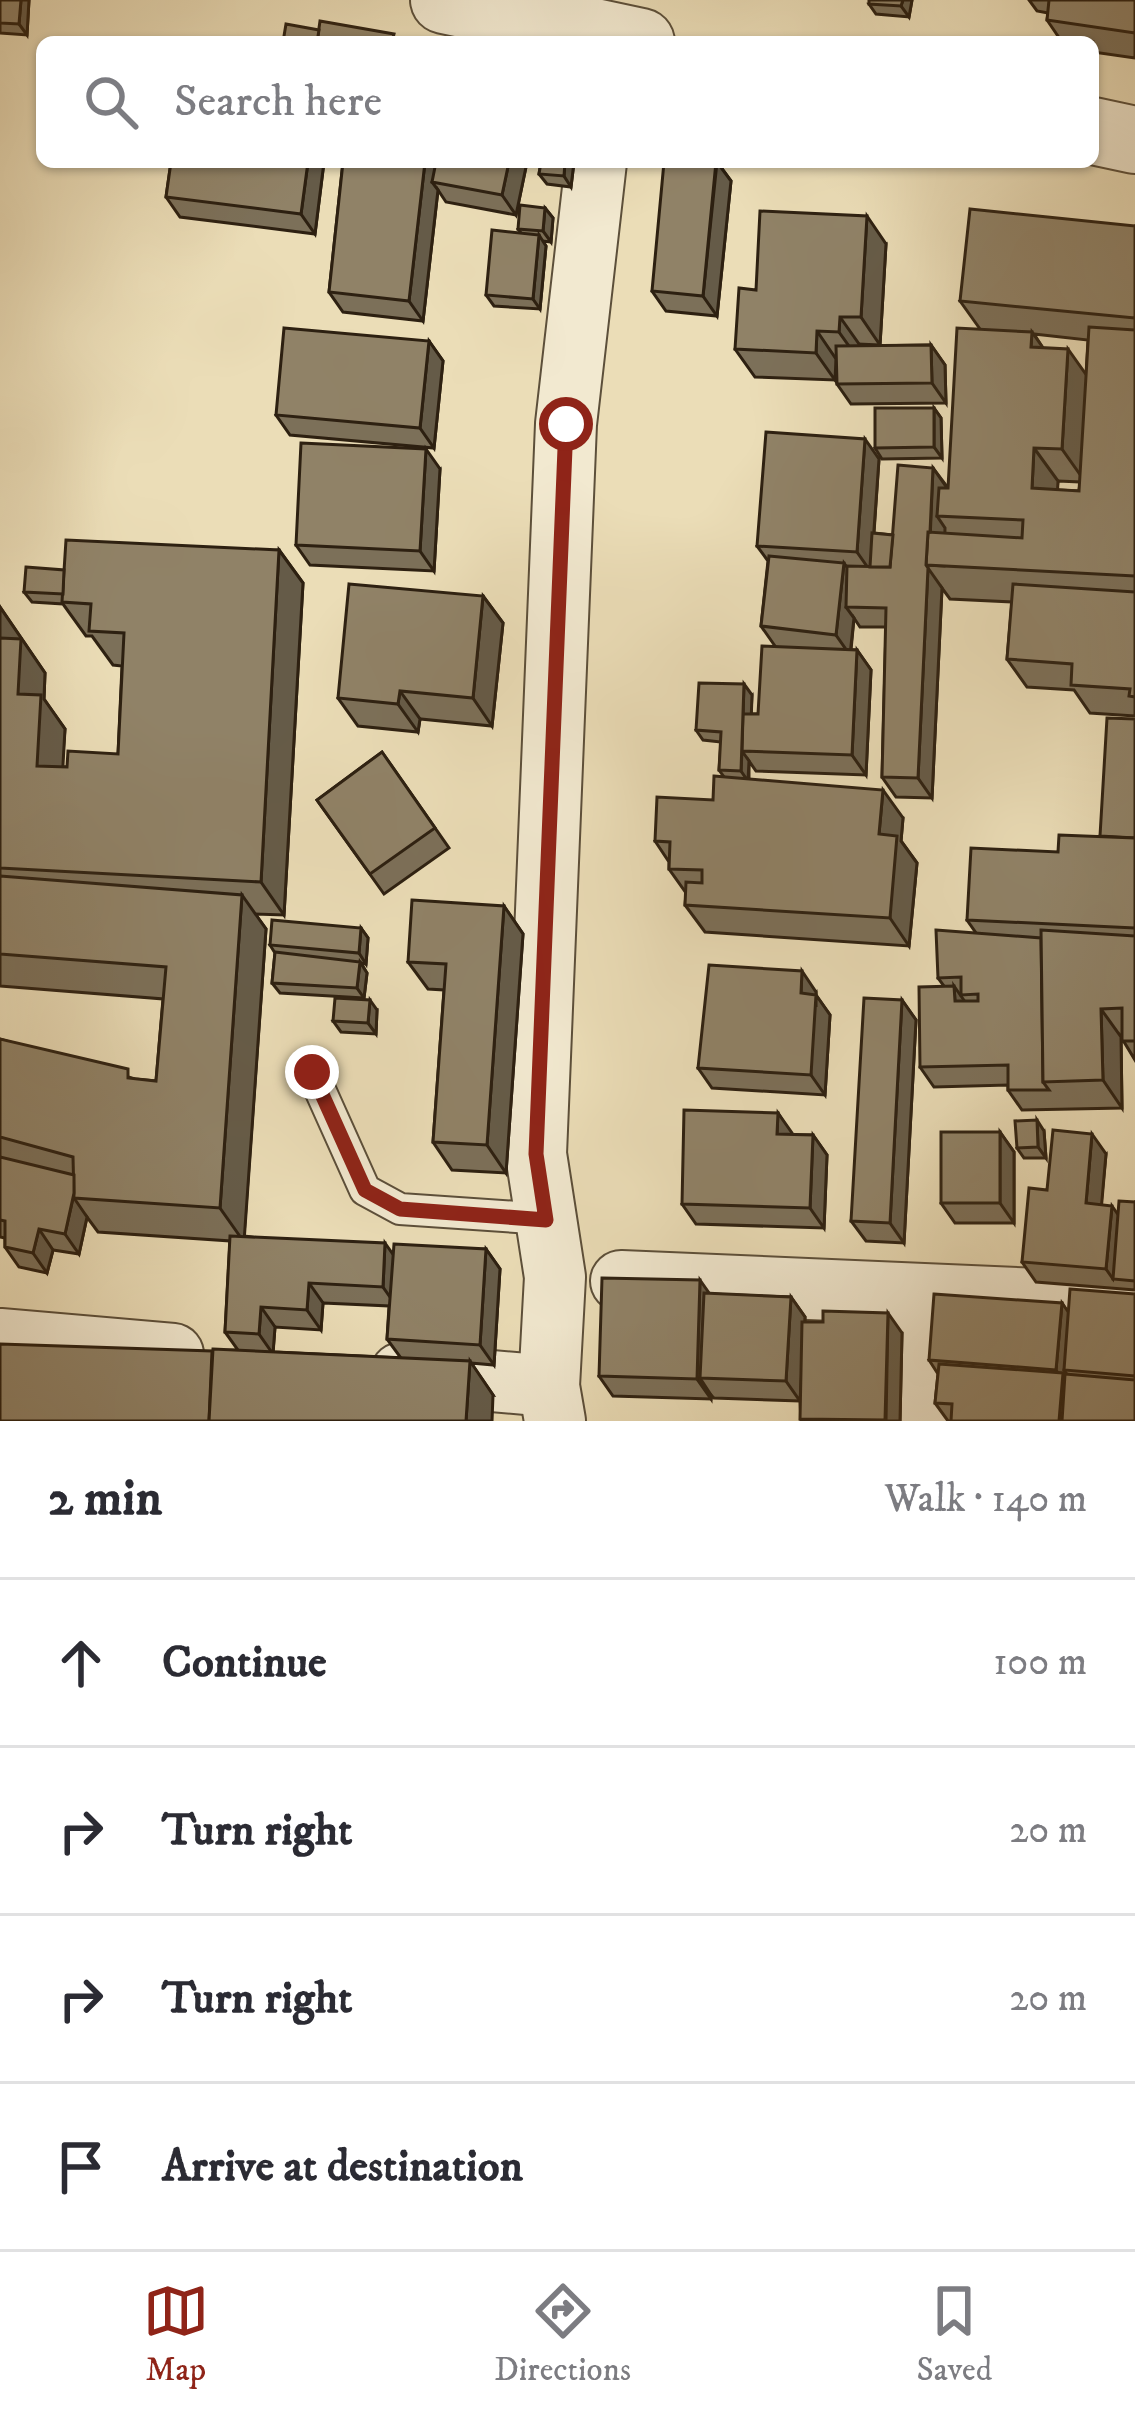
<!DOCTYPE html>
<meta charset="utf-8">
<style>
:root{--surface:#fff;--page:#f2f2f3;--text:#2b2b33;--muted:#7c7c81;--line:#e1e1e2;--accent:#8f2418}
body{margin:0;font-family:"IM FELL DW Pica",serif;background:var(--page);color:var(--text)}
.stop{position:absolute;width:36px;height:36px;margin:-27px;border:9px solid #8f2418;border-radius:50%;background:#fff}
.stop.end{background:#8f2418;border-color:#fff;box-shadow:0 3px 12px #0008}
.list{margin:0;padding:0;list-style:none}
h2{display:flex;justify-content:space-between;align-items:center;height:156px;margin:0;padding:0 48px;font-size:51px}
h2 small{font-size:39px;font-weight:400;color:var(--muted)}
.list li{display:grid;grid-template-columns:78px 1fr auto;gap:36px;align-items:center;box-sizing:border-box;height:168px;padding:0 48px;border-top:3px solid var(--line)}
.list b{display:block;font-size:45px;white-space:nowrap}
.list em{font-size:39px;font-style:normal;color:var(--muted)}
.icon{flex:none;width:66px;height:66px;fill:none;stroke:currentColor;stroke-width:2;stroke-linecap:round;stroke-linejoin:round}
.map{position:relative;flex:none;width:1135px;height:1421px;overflow:hidden}
.search{position:absolute;background:var(--surface);box-shadow:0 3px 9px #0004;left:36px;right:36px;top:36px;height:132px;display:flex;align-items:center;gap:30px;box-sizing:border-box;padding:0 42px;border-radius:18px;color:var(--muted);font-size:45px}
.sheet{height:828px;background:var(--surface)}
nav{display:flex;justify-content:space-around;align-items:center;box-sizing:border-box;height:168px;border-top:3px solid var(--line);background:var(--surface);font-size:33px;color:var(--muted)}
nav a{display:grid;justify-items:center;gap:6px}
nav .on{color:var(--accent)}
.map>svg:first-child{display:block}
.lines{fill:none;stroke-linecap:round;stroke-linejoin:round}
.service-casing{stroke:#5c4f3a;stroke-width:34}
.minor-casing{stroke:#5c4f3a;stroke-width:64}
.tertiary-casing{stroke:#5c4f3a;stroke-width:70}
.service{stroke:#f2e9d0;stroke-width:30}
.minor{stroke:#f2e9d0;stroke-width:60}
.tertiary{stroke:#f2e9d0;stroke-width:66}
.wall{fill:#7c7059;stroke:#2d2011;stroke-width:3;fill-rule:evenodd}
.shaded-wall{fill:#655b48;stroke:#2d2011;stroke-width:3}
.building{fill:#908267;stroke:#2d2011;stroke-width:3}
.route{stroke:#8f2418;stroke-width:15}
</style>
<div class="map">
<svg width="1135" height="1421" viewBox="0 0 1135 1421">
<rect width="100%" height="100%" fill="#ebddb7"/>
<filter id="stains"><feTurbulence type="fractalNoise" baseFrequency=".00167" numOctaves="4"/><feColorMatrix values="0 0 0 0 .2 0 0 0 0 .09 0 0 0 0 .02 0 0 0 .5 -.17"/></filter>
<radialGradient id="worn" r=".72"><stop offset=".6" stop-color="#630" stop-opacity="0"/><stop offset="1" stop-color="#630" stop-opacity=".3"/></radialGradient>
<g class="lines">
<g class="service-casing">
<path id="service" d="M312,1072L365,1190L400,1209L546,1219"/>
</g>
<g class="minor-casing">
<g id="minor">
<path d="M621,1281L1135,1303"/>
<path d="M0,1339L173,1354"/>
<path d="M401,1373L549,1386"/>
<path d="M555,1421L549,1386L555,1277L536,1154L566,424L596,162"/>
<path d="M916,1421L920,1296"/>
</g>
</g>
<g class="tertiary-casing">
<g id="tertiary">
<path d="M444,0L641,42"/>
<path d="M1093,131L1135,140"/>
</g>
</g>
<use href="#service" class="service"/>
<use href="#minor" class="minor"/>
<use href="#tertiary" class="tertiary"/>
</g>
<g class="wall">
<path d="M0,0H29L27,35L0,33Z"/>
<path d="M912,0L909,17L876,14L869,4Z"/>
<path d="M1029,0H1135V58L1093,52V42H1062L1047,20L1048,13L1037,11Z"/>
<path d="M171,162H324L315,234L180,217L166,197Z"/>
<path d="M343,162H527L516,215L446,202L438,190L423,321L343,312L329,292Z"/>
<path d="M541,162H574L571,187L547,184L539,174Z"/>
<path d="M717,162L731,181L717,316L666,311L652,291Z"/>
<path d="M545,208L553,218L551,242L543,241L546,246L540,309L494,306L486,295L521,233L518,229Z"/>
<path d="M1135,226V716L1090,713L1074,690L1027,687L1007,659L1012,602L950,599L942,588L932,798L896,797L882,777L886,627H860L854,618L851,650H857L871,670L866,775L756,771L749,761V779L903,818L901,841L917,863L909,946L705,932L685,905L686,893L669,869V862L655,841L713,800L724,777L719,770L721,742L703,740L696,730L752,695L751,714H758L775,646L761,626L768,561L757,546L879,459L874,533L893,535L933,468L948,488L980,329L960,301ZM1034,334L1088,340L1086,375L1043,348ZM1058,481L1080,482L1079,491L1057,490Z"/>
<path d="M886,244L880,345L859,344V346L931,345L945,365L946,403L851,404L837,384L836,360L835,380L755,377L735,349L756,290Z"/>
<path d="M429,341L443,361L434,448L290,435L276,415Z"/>
<path d="M934,408L941,418L942,458L882,459L875,448Z"/>
<path d="M440,469L434,571L310,565L296,545Z"/>
<path d="M279,550L303,583L284,915L255,914L266,929L244,1236L393,1254L486,1249L500,1269L494,1365L471,1363L493,1395L212,1351L238,1350L225,1332L230,1241L98,1232L87,1217L79,1254L53,1250L47,1273L19,1267L5,1247V1238L0,1237V1039L135,1079L156,1081L163,999L0,986V607L45,673L44,699L65,729L62,767H67L118,754L122,666L113,665L92,636H86L63,604L32,602L24,592L64,570ZM323,1303L389,1306L387,1339L401,1358L273,1352L275,1327L321,1330Z"/>
<path d="M483,596L503,623L492,726L420,719L418,732L358,726L338,698Z"/>
<path d="M1135,719V1060L1121,1037L1122,1108L1022,1110L1008,1090V1085L934,1087L920,1067L944,986L938,978L976,933L967,920L1058,852L1100,836Z"/>
<path d="M382,752L449,848L384,894L317,800Z"/>
<path d="M504,906L523,934L506,1173L452,1170L433,1142L444,990L428,989L408,962Z"/>
<path d="M361,928L368,938L366,964L361,963L367,973L364,998L280,993L272,983L275,953L270,945Z"/>
<path d="M816,992V995L830,1015L825,1095L712,1088L698,1068Z"/>
<path d="M902,1000L916,1020L904,1243L866,1241L851,1221Z"/>
<path d="M377,1010L376,1034L341,1032L333,1021Z"/>
<path d="M778,1113L792,1135H813L827,1155L824,1228L696,1224L682,1204Z"/>
<path d="M1044,1131L1046,1158H1024L1017,1148Z"/>
<path d="M1000,1132L1014,1152V1223H955L941,1203Z"/>
<path d="M1106,1154L1101,1205L1118,1215L1135,1202V1290L1036,1282L1022,1262L1047,1190Z"/>
<path d="M709,1294L791,1297L805,1317V1322L902,1333L900,1421H801L800,1401L714,1398L711,1395V1399L613,1396L599,1376Z"/>
<path d="M1135,1294V1421H948L935,1403L938,1374L929,1360L1062,1303L1068,1313Z"/>
</g>
<g class="shaded-wall">
<path d="M21,0H29L27,35L19,24Z"/>
<path d="M903,0H912L909,17L901,6Z"/>
<path d="M308,162H324L315,234L301,214Z"/>
<path d="M425,162H441L432,182L438,190L423,321L409,301Z"/>
<path d="M509,162H527L516,215L502,195Z"/>
<path d="M565,162H574L571,187L564,176Z"/>
<path d="M717,162L731,181L717,316L703,296Z"/>
<path d="M545,208L553,218L551,242L543,231Z"/>
<path d="M867,216L886,244L880,345L861,317Z"/>
<path d="M539,235L546,246L540,309L533,299Z"/>
<path d="M840,317L859,344V360L839,332Z"/>
<path d="M817,331L836,359L835,380L816,353Z"/>
<path d="M1032,332L1055,365L1031,347Z"/>
<path d="M429,341L443,361L434,448L420,428Z"/>
<path d="M931,345L945,365L946,403L932,383Z"/>
<path d="M1068,349L1092,383L1086,483L1062,449Z"/>
<path d="M934,408L941,418L942,458L934,447Z"/>
<path d="M865,439L879,459L871,572L857,552Z"/>
<path d="M1034,448L1058,481L1056,522L1032,488Z"/>
<path d="M426,449L440,469L434,571L420,551Z"/>
<path d="M933,468L947,488L937,516L945,528L944,566L929,565Z"/>
<path d="M279,550L303,583L284,915L261,882Z"/>
<path d="M844,563L858,583L846,607L854,618L850,655L836,635Z"/>
<path d="M928,568L942,588L932,798L918,778Z"/>
<path d="M483,596L503,623L492,726L473,698Z"/>
<path d="M0,607L45,673L44,699L65,729L61,800L37,766L18,694L0,641Z"/>
<path d="M857,650L871,670L866,775L852,755Z"/>
<path d="M744,684L752,695L750,751H742Z"/>
<path d="M400,691L420,719L418,732L398,704Z"/>
<path d="M742,751L749,761L748,781L741,771Z"/>
<path d="M883,790L903,818L901,841L917,863L909,946L890,918L879,834Z"/>
<path d="M242,895L266,929L244,1242L220,1208Z"/>
<path d="M504,906L523,934L506,1173L487,1145Z"/>
<path d="M361,928L368,938L366,964L359,953Z"/>
<path d="M360,962L367,973L364,998L357,988Z"/>
<path d="M802,971L816,992V1007V995L830,1015L825,1095L811,1075L801,993Z"/>
<path d="M954,986L968,1006L955,1001Z"/>
<path d="M370,1000L377,1010L376,1034L368,1023Z"/>
<path d="M902,1000L916,1020L904,1243L890,1223Z"/>
<path d="M1101,1009L1121,1037L1122,1108L1103,1080Z"/>
<path d="M778,1113L792,1133L791,1154L777,1134Z"/>
<path d="M1037,1120L1044,1131L1046,1158L1038,1147Z"/>
<path d="M1000,1132L1014,1152V1223L1000,1203Z"/>
<path d="M1092,1134L1106,1154L1100,1223L1086,1203Z"/>
<path d="M813,1135L827,1155L824,1228L810,1208Z"/>
<path d="M78,1176L74,1198L87,1217L79,1254L65,1234Z"/>
<path d="M1112,1206L1126,1226L1113,1279L1106,1269Z"/>
<path d="M39,1229L53,1250L47,1273L33,1253Z"/>
<path d="M385,1243L399,1263L397,1307L383,1287Z"/>
<path d="M486,1249L500,1269L494,1365L480,1345Z"/>
<path d="M700,1280L714,1300L700,1378L711,1395V1399L697,1379Z"/>
<path d="M309,1283L323,1303L321,1330L307,1310Z"/>
<path d="M791,1297L805,1317L800,1401L786,1381Z"/>
<path d="M1062,1303L1076,1323L1064,1370L1071,1380L1075,1421H1059L1062,1379L1056,1370Z"/>
<path d="M261,1307L275,1327L273,1354L259,1334Z"/>
<path d="M888,1313L902,1333L900,1421H886Z"/>
<path d="M470,1361L493,1395L492,1421H466Z"/>
</g>
<g class="building">
<path d="M0,0H21L19,24L0,23Z"/>
<path d="M869,0H903L901,6L869,4Z"/>
<path d="M1049,0H1135V33L1047,20Z"/>
<path d="M320,21L394,34L392,42H317Z"/>
<path d="M286,24L319,30L317,42H283Z"/>
<path d="M171,162H308L301,214L166,197Z"/>
<path d="M343,162H425L409,301L329,292Z"/>
<path d="M436,162H509L502,195L432,182Z"/>
<path d="M541,162H565L564,176L539,174Z"/>
<path d="M664,162H716L703,296L652,291Z"/>
<path d="M520,205L545,208L543,231L518,229Z"/>
<path d="M970,209L1135,226V318L960,301Z"/>
<path d="M760,211L867,216L861,317H840L839,332L817,331L816,353L735,349L739,288L756,290Z"/>
<path d="M492,230L539,235L533,299L486,295Z"/>
<path d="M1089,327L1135,330V576L926,565L928,532L1022,538L1023,520L937,516L939,488H948L957,328L1032,332L1031,347L1068,349L1062,449L1034,448L1032,488L1079,491Z"/>
<path d="M284,328L429,341L420,428L276,415Z"/>
<path d="M931,345L932,383L837,384L836,346Z"/>
<path d="M875,408H934V447L875,448Z"/>
<path d="M766,432L865,439L857,552L757,546Z"/>
<path d="M301,443L426,449L420,551L296,545Z"/>
<path d="M898,465L933,468L930,532H928L926,565L928,568L918,778L882,777L886,608L846,607L847,566L890,567Z"/>
<path d="M872,533L893,535L890,567H870Z"/>
<path d="M66,540L279,550L261,882L0,868V638L21,639L18,694L41,695L37,766L67,767L68,751L118,754L124,633L89,631L91,604L62,602Z"/>
<path d="M769,556L844,563L836,635L761,626Z"/>
<path d="M26,567L64,570L63,594L24,592Z"/>
<path d="M349,584L483,596L473,698L400,691L398,704L338,698Z"/>
<path d="M1013,584L1135,592V697L1129,696L1130,689L1071,685L1072,664L1007,659Z"/>
<path d="M762,646L857,650L852,755L742,751L743,714H758Z"/>
<path d="M699,683L744,684L741,771L719,770L721,732L696,730Z"/>
<path d="M1107,718L1135,719V838L1100,836Z"/>
<path d="M382,752L435,828L370,874L317,800Z"/>
<path d="M714,776L883,790L879,834L897,836L890,918L685,905L686,882L702,883V870L669,869L670,842L655,841L657,797L713,800Z"/>
<path d="M1059,835L1135,838V928L967,920L971,848L1058,852Z"/>
<path d="M0,876L242,895L220,1208L74,1198L73,1157L0,1137V1039L128,1069V1078L156,1081L166,967L0,954Z"/>
<path d="M412,900L504,906L487,1145L433,1142L446,964L408,962Z"/>
<path d="M272,920L361,928L359,953L270,945Z"/>
<path d="M936,930L1041,938L1043,1082L1049,1090H1008V1065L920,1067L919,987L954,986L955,1001H978V994L961,995V977L938,978Z"/>
<path d="M1041,930L1135,936V1041H1122V1008L1101,1009L1103,1080L1043,1082Z"/>
<path d="M275,952L360,962L357,988L272,983Z"/>
<path d="M709,965L802,971L801,993L816,995L811,1075L698,1068Z"/>
<path d="M335,998L370,1000L368,1023L333,1021Z"/>
<path d="M864,998L902,1000L890,1223L851,1221Z"/>
<path d="M684,1110L778,1113L777,1134L813,1135L810,1208L682,1204Z"/>
<path d="M1037,1120L1038,1147L1017,1148L1015,1121Z"/>
<path d="M1053,1130L1092,1134L1086,1203L1112,1206L1106,1269L1022,1262L1029,1188L1047,1190Z"/>
<rect x="941" y="1132" width="59" height="71"/>
<path d="M0,1157L74,1175V1193L65,1234L39,1229L33,1253L5,1247V1221L0,1220Z"/>
<path d="M1119,1201L1135,1202V1281L1113,1279Z"/>
<path d="M230,1236L385,1243L383,1287L309,1283L307,1310L261,1307L259,1334L225,1332Z"/>
<path d="M394,1244L486,1249L480,1345L387,1339Z"/>
<path d="M602,1278L700,1280L697,1379L599,1376Z"/>
<path d="M1070,1289L1135,1294V1376L1064,1370Z"/>
<path d="M704,1293L791,1297L786,1381L700,1378Z"/>
<path d="M934,1294L1062,1303L1056,1370L929,1360Z"/>
<path d="M823,1311L888,1313L885,1420L800,1419L802,1322H823Z"/>
<path d="M0,1344L212,1351L209,1421H0Z"/>
<path d="M213,1349L470,1361L466,1421H209Z"/>
<path d="M939,1364L1063,1373L1059,1421H951L952,1404L935,1403Z"/>
<path d="M1065,1374L1135,1380V1421H1062Z"/>
</g>
<g class="lines">
<path class="route" d="M312,1072L365,1190L400,1209L546,1220L536,1154L566,424"/>
</g>
<rect width="100%" height="100%" filter="url(#stains)"/>
<rect width="100%" height="100%" fill="url(#worn)"/>
</svg>
<div class="stop" style="left:566px;top:424px"></div>
<div class="stop end" style="left:312px;top:1072px"></div>
<div class="search"><svg class="icon" aria-label="search" viewBox="0 0 24 24"><circle cx="10" cy="10" r="6"/><path d="M15 15l6 6"/></svg>Search here</div>
</div>
<section class="sheet">
<h2>2 min<small>Walk · 140 m</small></h2>
<ul class="list">
<li><svg class="icon" aria-label="ahead" viewBox="0 0 24 24"><path d="M12 20V5M6 11l6-6 6 6"/></svg><div><b>Continue</b></div><em>100 m</em></li>
<li><svg class="icon" aria-label="right" viewBox="0 0 24 24"><path d="M7 20v-9h11M14 6l5 5-5 5"/></svg><div><b>Turn right</b></div><em>20 m</em></li>
<li><svg class="icon" aria-label="right" viewBox="0 0 24 24"><path d="M7 20v-9h11M14 6l5 5-5 5"/></svg><div><b>Turn right</b></div><em>20 m</em></li>
<li><svg class="icon" aria-label="arrive" viewBox="0 0 24 24"><path d="M6 21V4h12l-3 4 3 4H6"/></svg><div><b>Arrive at destination</b></div></li>
</ul>
</section>
<nav>
<a class="on"><svg class="icon" aria-label="map" viewBox="0 0 24 24"><path d="M3 6l6-2 6 2 6-2v14l-6 2-6-2-6 2zM9 4v14M15 6v14"/></svg>Map</a>
<a><svg class="icon" aria-label="directions" viewBox="0 0 24 24"><path d="M12 3l9 9-9 9-9-9zM9 14v-3h6M13 9l2 2-2 2"/></svg>Directions</a>
<a><svg class="icon" aria-label="saved" viewBox="0 0 24 24"><path d="M7 4h10v16l-5-4-5 4z"/></svg>Saved</a>
</nav>
